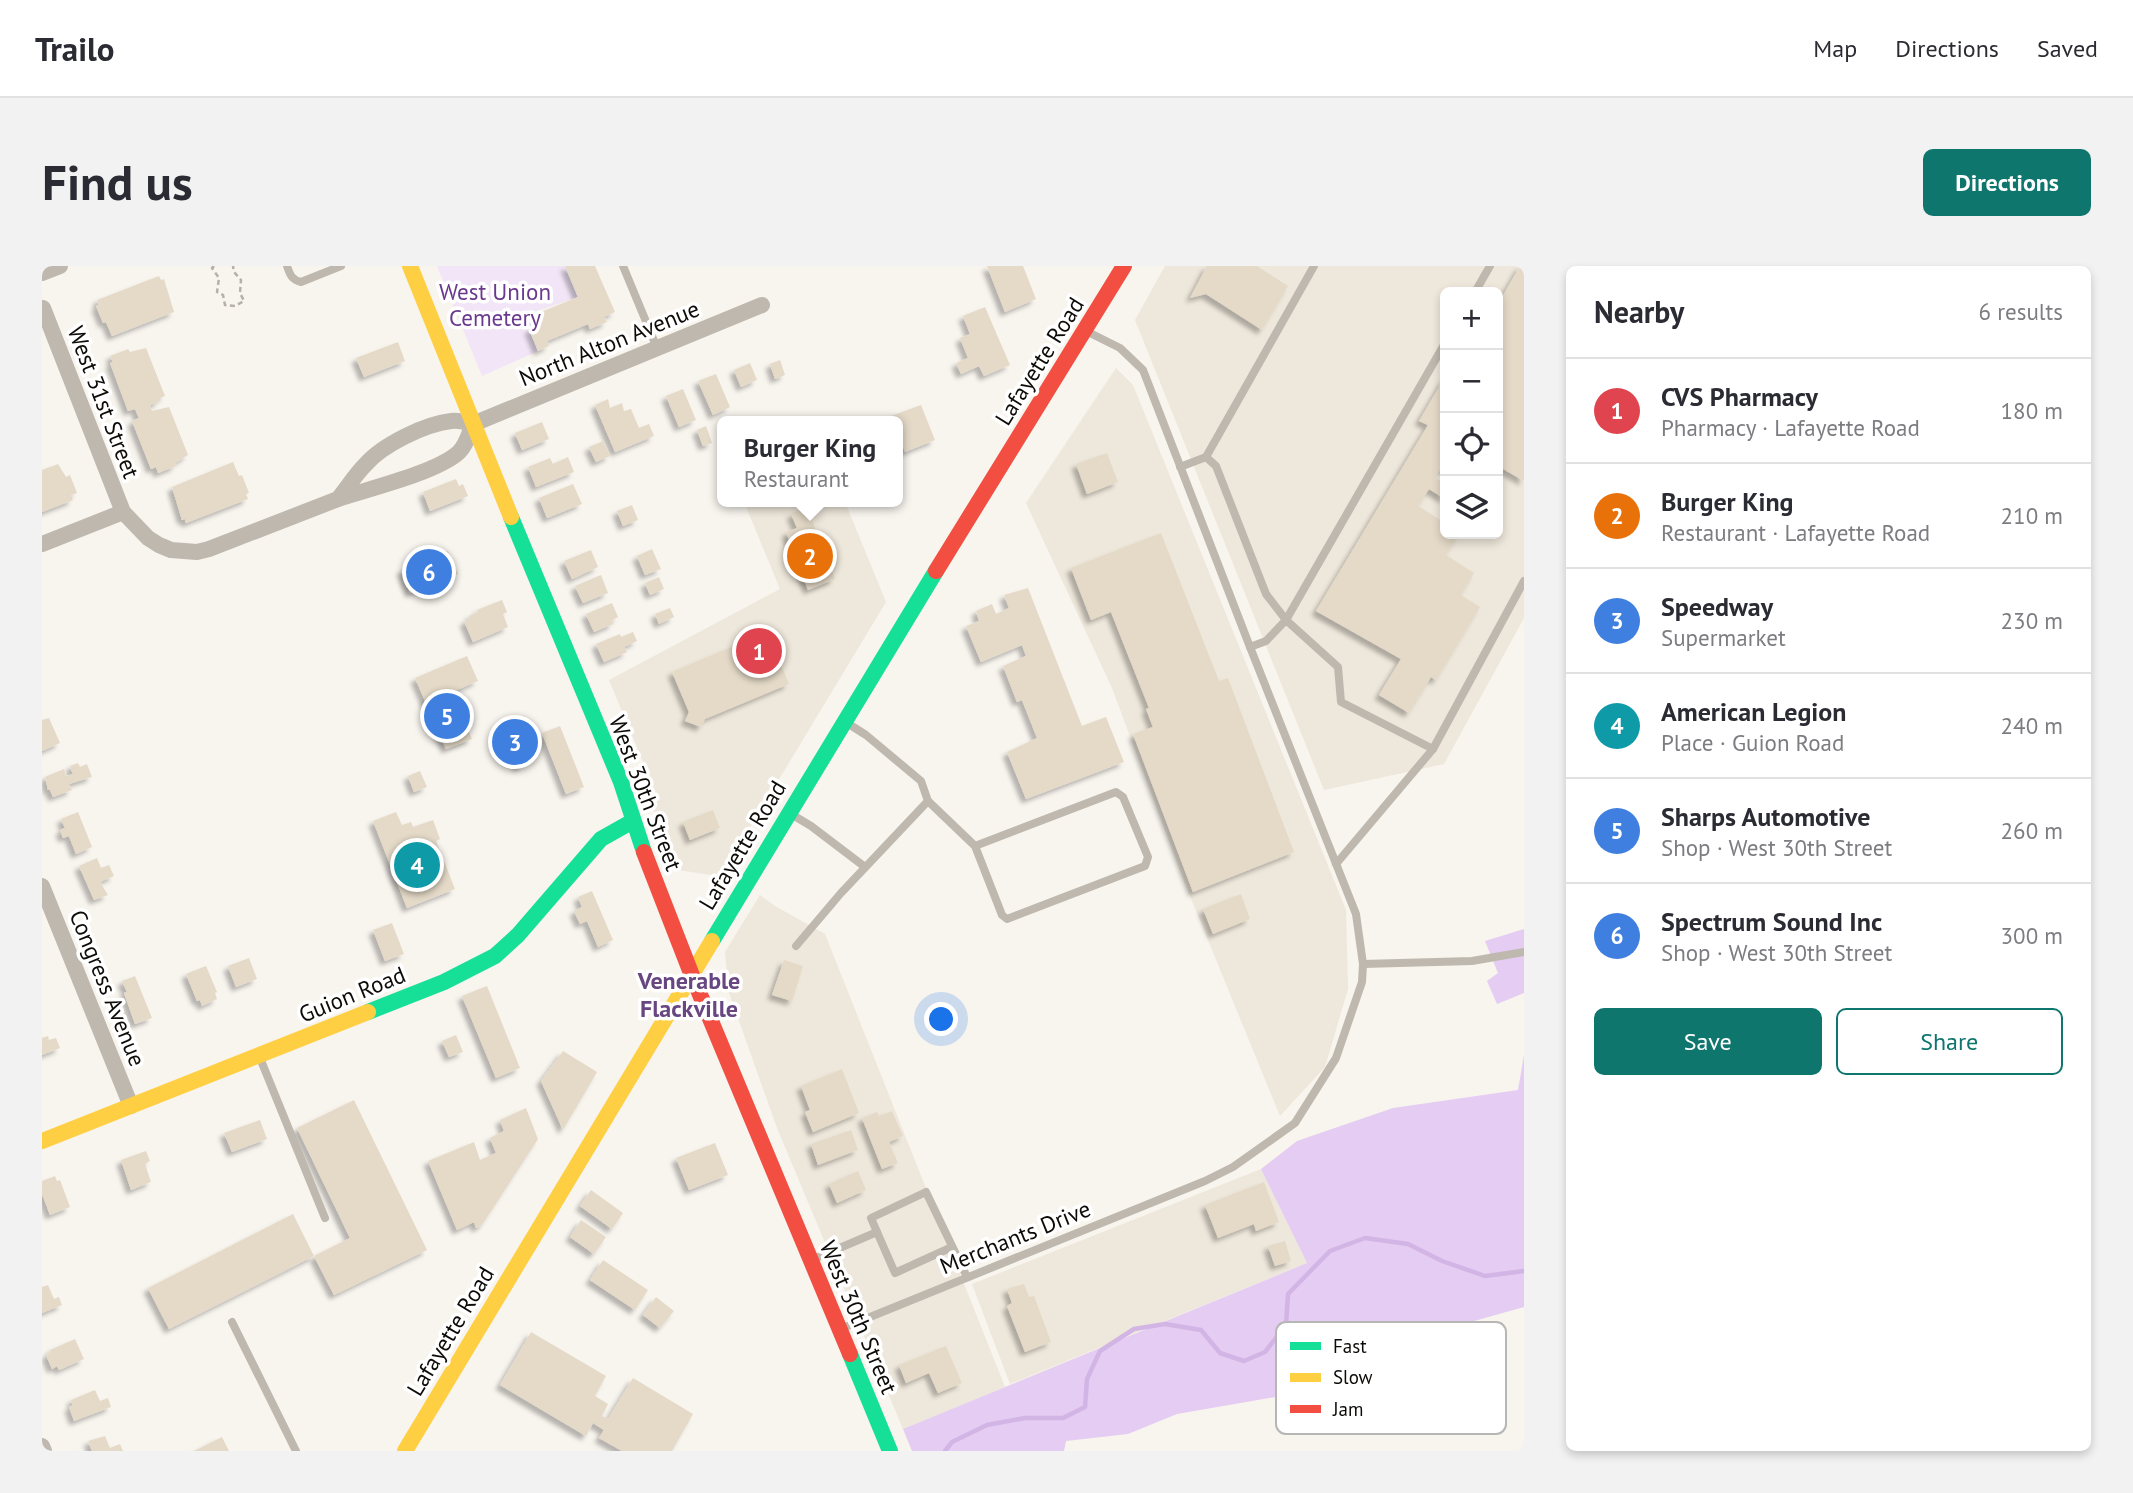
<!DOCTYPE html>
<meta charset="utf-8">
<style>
:root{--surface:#fff;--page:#f2f2f3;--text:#2b2b33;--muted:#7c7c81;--line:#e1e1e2;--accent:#0f766e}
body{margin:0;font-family:"PT Sans",sans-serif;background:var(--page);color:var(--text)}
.controls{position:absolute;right:21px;top:21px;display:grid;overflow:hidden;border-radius:10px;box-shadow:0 4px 10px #0003}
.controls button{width:63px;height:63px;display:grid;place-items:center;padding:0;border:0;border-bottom:2px solid var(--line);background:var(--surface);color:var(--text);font:35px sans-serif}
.you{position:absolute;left:900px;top:754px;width:24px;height:24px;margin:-18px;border:5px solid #fff;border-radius:50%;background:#1a73e8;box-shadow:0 0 0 10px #1a73e833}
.badge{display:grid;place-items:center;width:46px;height:46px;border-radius:50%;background:var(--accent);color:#fff;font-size:23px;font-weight:700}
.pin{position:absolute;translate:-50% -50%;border:4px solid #fff;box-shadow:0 2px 7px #0006}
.popup{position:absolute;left:675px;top:150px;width:186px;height:91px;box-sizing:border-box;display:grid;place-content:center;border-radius:10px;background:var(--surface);filter:drop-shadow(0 2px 5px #0005);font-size:23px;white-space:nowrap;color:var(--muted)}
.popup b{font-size:26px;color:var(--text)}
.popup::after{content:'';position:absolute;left:50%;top:100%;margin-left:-14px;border:14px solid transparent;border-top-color:var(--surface)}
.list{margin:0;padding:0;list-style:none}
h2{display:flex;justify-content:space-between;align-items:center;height:91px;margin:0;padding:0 28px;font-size:30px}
h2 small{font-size:23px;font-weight:400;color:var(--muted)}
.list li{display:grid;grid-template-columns:46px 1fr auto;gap:21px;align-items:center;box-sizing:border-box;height:105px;padding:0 28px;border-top:2px solid var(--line)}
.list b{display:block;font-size:26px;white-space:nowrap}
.list p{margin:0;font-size:23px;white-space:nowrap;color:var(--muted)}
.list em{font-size:23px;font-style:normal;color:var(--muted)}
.actions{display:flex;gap:14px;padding:21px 28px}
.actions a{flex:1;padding:16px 0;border:2px solid var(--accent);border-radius:10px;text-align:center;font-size:24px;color:var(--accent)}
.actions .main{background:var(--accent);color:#fff}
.icon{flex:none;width:38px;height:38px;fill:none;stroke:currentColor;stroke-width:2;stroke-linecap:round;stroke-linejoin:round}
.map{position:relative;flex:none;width:1482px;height:1185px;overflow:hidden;border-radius:10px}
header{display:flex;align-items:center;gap:42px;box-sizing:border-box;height:98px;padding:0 35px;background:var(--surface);border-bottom:2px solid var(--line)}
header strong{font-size:33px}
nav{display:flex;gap:38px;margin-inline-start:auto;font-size:24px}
.intro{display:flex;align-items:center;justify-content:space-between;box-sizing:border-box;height:168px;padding:0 42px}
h1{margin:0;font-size:49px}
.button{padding:18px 32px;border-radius:10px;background:var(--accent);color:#fff;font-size:24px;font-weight:700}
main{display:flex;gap:42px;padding:0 42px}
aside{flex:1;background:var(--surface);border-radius:10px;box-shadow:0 4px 10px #0003}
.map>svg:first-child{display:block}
.built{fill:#eee7db;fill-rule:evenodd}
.green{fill:#f2e5f7}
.forest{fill:#e4ccf2}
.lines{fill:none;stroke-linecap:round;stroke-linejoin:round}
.stream{stroke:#d2b5e5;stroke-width:4.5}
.building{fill:#e5dac8;filter:url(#shadow)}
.path{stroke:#b5b0a9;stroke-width:2.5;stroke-dasharray:5 3.5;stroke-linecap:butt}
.lane{stroke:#beb8ae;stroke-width:8}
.street{stroke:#beb8ae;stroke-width:16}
.fast{stroke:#16e098;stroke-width:16}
.slow{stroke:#ffcf43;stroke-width:16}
.jam{stroke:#f24e42;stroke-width:16}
.labels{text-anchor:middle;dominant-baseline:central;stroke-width:7;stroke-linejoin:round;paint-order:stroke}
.park-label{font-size:23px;fill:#6a398d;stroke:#fff}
.street-label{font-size:23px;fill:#0d0b08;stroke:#fff}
.neighbourhood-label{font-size:24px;font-weight:bold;fill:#684681;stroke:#fff}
.key{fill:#fff;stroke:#b6b6b5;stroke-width:2}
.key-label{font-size:19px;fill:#0d0b08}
</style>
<header>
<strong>Trailo</strong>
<nav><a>Map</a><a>Directions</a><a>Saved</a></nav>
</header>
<div class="intro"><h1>Find us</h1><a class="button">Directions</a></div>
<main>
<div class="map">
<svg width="1482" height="1185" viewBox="0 0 1482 1185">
<defs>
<filter id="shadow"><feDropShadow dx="-4.5" dy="4.5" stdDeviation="2" flood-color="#0004"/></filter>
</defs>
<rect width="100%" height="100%" fill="#f8f4ee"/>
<g class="built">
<path d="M1123,0H1482V352L1402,498L1282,524L1093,54ZM1403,26H1456V268H1403Z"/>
<path d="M1074,102L1091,119L1304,644L1306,723L1283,801L1238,850L1141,613L1070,422L984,237Z"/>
<path d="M702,236H803L844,336L710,558L676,610L636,604L613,548L605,505L567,414L738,323Z"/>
<path d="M718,629L733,640L783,668L963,1121L861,1163L735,862L686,724L683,686Z"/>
<path d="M1219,903L1265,997L968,1118L930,1018Z"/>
</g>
<path class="green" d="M395,0H523L536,31L491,46L496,59L487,63L496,85L440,110Z"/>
<g class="forest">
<path d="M1482,663V727L1455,738L1445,715L1456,707L1443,675Z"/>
<path d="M1482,789V1041L1425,1057L1357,1071L1262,1126L1135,1148L1086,1168L1024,1175L1022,1185H870L861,1163L1265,997L1219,903L1255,875L1351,842L1476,824Z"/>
</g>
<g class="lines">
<path class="stream" d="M903,1185L910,1176L945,1159L983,1152H1021L1043,1141L1045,1113L1058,1085L1092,1063L1123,1058L1159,1064L1178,1087L1202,1095L1223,1086L1244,1059L1246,1028L1288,985L1323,972L1366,978L1400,995L1443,1010L1482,1005"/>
</g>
<g class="building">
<path d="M523,0H553L573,46L562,51L565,56L548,63L546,58L505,75L507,80L496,85L487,63L496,59L492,49L536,31Z"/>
<path d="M945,0H981L994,33L963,46Z"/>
<path d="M1165,0H1215L1246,20L1220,64L1164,28L1148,32Z"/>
<path d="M1478,0H1482V215L1456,200V38Z"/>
<path d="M117,10L119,14L122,13L132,46L70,70L64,56L61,57L54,40L57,39L55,34Z"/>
<path d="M943,41L968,99L942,110L937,100L919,108L914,97L926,92L918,72L928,68L921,50Z"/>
<path d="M356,76L363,95L322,111L314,92Z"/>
<path d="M104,82L123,130L116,133L117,136L108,139L110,145L127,141L146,189L133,197L134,200L116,207L114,201L109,203L90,155L97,152L93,143L86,145L68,97L71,96L68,90L86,83L88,86Z"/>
<path d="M738,94L743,109L733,113L728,98Z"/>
<path d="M708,97L715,114L699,121L692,104Z"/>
<path d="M674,108L688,141L671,149L656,115Z"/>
<path d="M1403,111V205L1399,202L1393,212L1403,217V233L1387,223L1376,240L1403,257V268H1417L1404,289L1432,307L1419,329L1438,341L1394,414L1389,411L1367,447L1337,429L1359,393L1274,345L1386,159L1377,155Z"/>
<path d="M641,123L654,154L637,161L624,130Z"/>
<path d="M566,133L568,142L580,137L582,145L589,143L597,162L607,158L612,170L573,186L553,139Z"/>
<path d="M879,139L893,174L863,186L856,167V155H851L849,150Z"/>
<path d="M500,156L507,173L480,184L473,167Z"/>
<path d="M664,160L670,177L661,180L655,164Z"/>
<path d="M561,175L568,190L554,196L547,181Z"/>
<path d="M1065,187L1076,216L1045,228L1034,198Z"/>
<path d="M526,191L532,206L494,221L486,201L508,192L511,198Z"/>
<path d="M191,196L197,210L200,209L207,227L204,228L206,233L144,257L143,253L140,254L130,221Z"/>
<path d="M16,198L24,211L28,209L35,227L29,229L31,234L0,246V204Z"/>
<path d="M414,213L417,220L421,218L426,230L388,245L381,226Z"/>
<path d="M531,218L540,238L505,252L497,232Z"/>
<path d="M590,239L596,254L581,260L575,245Z"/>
<path d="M765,241L793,313L766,324L744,266L755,262L749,248Z"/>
<path d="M1119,267L1177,415L1186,412L1252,586L1151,626L1091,468L1111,461L1104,443L1107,442L1069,346L1049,354L1029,302Z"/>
<path d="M610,283L619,303L603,309L595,290Z"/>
<path d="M549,284L556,301L530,313L522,295Z"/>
<path d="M406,285L416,308L368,327L359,304Z"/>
<path d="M559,309L566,327L541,337L533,320Z"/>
<path d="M617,311L622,323L608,329L603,317Z"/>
<path d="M986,322L1040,460L1064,451L1082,496L984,533L965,486L995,472L980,434L975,436L961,400L984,390L980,379L939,396L924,360L937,355L934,345L950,338L954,348L967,342L962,329Z"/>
<path d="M460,334L465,346L461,348L466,361L431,376L422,355L428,353L427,350L436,346L435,344Z"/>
<path d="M570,337L576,351L570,354L571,358L552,366L544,348Z"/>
<path d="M628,342L632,351L617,358L613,348Z"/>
<path d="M724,363L747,418L663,453L659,461L643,455L647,446L630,406L711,372L710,369Z"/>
<path d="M591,366L595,375L582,381L585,386L562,396L554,378L578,368L579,371Z"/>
<path d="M425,390L436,415L410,426L430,473L404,483L373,412Z"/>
<path d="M483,450L482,498L476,501L459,459Z"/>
<path d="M7,452L18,477L0,485V454Z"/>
<path d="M518,460L542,521L524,528L500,467Z"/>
<path d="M36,497L38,501L45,498L50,511L27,518L30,524L11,531L8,524H6L3,511L22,503L24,510L31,508L28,500Z"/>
<path d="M378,505L385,521L372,526L366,510Z"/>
<path d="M671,544L678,562L648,574L641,556Z"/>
<path d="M36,546L50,581L34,588L27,570L21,572L18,564L23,562L19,553Z"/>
<path d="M354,546L360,559L369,556L371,561L391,554L398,573L394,575L413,623L365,642L331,555Z"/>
<path d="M55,592L59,602L67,599L72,610L58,616L66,629L52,634L37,600Z"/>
<path d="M550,625L571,674L556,681L545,655L538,658L532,645L540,641L536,631Z"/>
<path d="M1199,628L1208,653L1171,668L1161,643Z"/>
<path d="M350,657L362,688L343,695L331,664Z"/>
<path d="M207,692L215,713L194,721L186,700Z"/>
<path d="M742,694L761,700L750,735L730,729Z"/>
<path d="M164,700L175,726L173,727L175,733L160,740L158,734L155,735L144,708Z"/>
<path d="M93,710L110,752L93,758L82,727L85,726L80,715Z"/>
<path d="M445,720L478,802L454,812L420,730Z"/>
<path d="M414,769L421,786L407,791L400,775Z"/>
<path d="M6,770L7,774L14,772L18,782L0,789V772Z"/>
<path d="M521,785L555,806L521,864L499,815Z"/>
<path d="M800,803L817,847L771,866L763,846L768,844L759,820Z"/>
<path d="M312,834L385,984L292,1029L272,990L308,972L255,862Z"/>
<path d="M484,842L496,873L440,959L434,962L432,956L415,964L386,895L432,876L438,894L454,887L448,872L462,865L458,854Z"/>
<path d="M850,845L861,870L847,876L856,897L840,903L820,852L835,846L837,850Z"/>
<path d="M218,854L225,873L190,886L182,867Z"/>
<path d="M809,864L816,884L776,899L769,878Z"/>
<path d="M673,877L686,909L647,924L634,892Z"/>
<path d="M104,885L108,895L103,898L109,916L89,924L79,894Z"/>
<path d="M816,905L824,924L795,937L787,918Z"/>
<path d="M13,910L15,915L18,914L28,941L8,949L0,928V915Z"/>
<path d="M1222,916L1237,956L1214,965L1212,958L1176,972L1163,939Z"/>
<path d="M549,924L581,947L570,963L538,940Z"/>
<path d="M251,948L272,990L127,1063L106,1022Z"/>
<path d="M539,954L564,971L552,988L528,971Z"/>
<path d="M1243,975L1249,995L1233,1000L1226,980Z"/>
<path d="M561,994L606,1024L593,1044L548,1014Z"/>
<path d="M982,1018L987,1031L992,1030L1009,1076L983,1086L965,1040L970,1037L965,1023Z"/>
<path d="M6,1019L12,1033L17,1031L20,1039L0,1047V1021Z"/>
<path d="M614,1031L632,1045L618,1062L601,1049Z"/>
<path d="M489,1066L564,1110L553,1130L566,1138L560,1150L566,1153L591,1112L651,1148L630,1185H580L557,1172L562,1164L551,1157L544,1170L458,1119Z"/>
<path d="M33,1073L42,1093L17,1104L15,1100L10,1103L4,1089L9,1086L8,1084Z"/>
<path d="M904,1080L920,1117L896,1127L887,1107L864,1117L857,1099Z"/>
<path d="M53,1124L58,1135L66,1132L69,1141L32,1155L27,1141L31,1139L29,1134Z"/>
<path d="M63,1170L68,1182L78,1178L81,1185H50L46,1175Z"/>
<path d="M180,1171L187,1185H152Z"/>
</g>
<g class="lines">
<path class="path" d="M172,0L170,2L177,12L175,26L181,29L183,39L193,40L202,35L198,27L199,14L192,6L191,0"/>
<g class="lane">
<path d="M245,0C248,9 250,14 259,16L299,0"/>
<path d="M581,0L615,82"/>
<path d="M1433,26L1448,0"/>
<path d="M1046,66L1078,82L1101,104L1208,381L1224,375L1244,354L1224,328L1174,200L1164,191L1138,201"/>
<path d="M1403,77L1244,354L1296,401L1299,436L1391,483L1482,315"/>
<path d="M1164,191L1272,0"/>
<path d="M886,535L933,580L960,649L965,653L1103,600L1106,591L1081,531L1074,526L933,580"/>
<path d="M749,548L769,560L823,601"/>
<path d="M1294,598L1391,483"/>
<path d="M754,680L799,627L886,535L879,515L824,469L805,457"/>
<path d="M1321,698L1430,695L1482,686"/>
<path d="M218,792L283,952"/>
<path d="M835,966L829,952L884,926L925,1011"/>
<path d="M772,993L835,966L853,1007L910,981"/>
<path d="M190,1056L254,1185"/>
<path d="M801,1062L1163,915L1191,901L1253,857L1294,792L1320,716L1321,698L1314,648L1208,381"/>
</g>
<g class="street">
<path d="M0,7L18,0"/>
<path d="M1,42L81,246L106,272L117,279L129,284L155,286L167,283L296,233"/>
<path d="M431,158C427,168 424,180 416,187C393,207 326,223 296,233C305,222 313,209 323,199C340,179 383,158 409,155C416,154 424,156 431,158L720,39"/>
<path d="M0,278L81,246"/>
<path d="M0,620L89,840"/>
<path d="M0,1180L2,1185"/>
</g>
<g class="fast">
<path d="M469,251L579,516L602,586"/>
<path d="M670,675L894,305"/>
<path d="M326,746L402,716L453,690L476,669L559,573L591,555"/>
<path d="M808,1088L848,1185"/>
</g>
<g class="slow">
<path d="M368,0L469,251"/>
<path d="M0,875L326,746"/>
<path d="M363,1185L670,675"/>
</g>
<g class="jam">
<path d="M894,305L1082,0"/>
<path d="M602,586L649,707L808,1088"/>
</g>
</g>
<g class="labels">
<g class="park-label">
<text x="453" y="25">West Union<tspan x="453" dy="26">Cemetery</tspan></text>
</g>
<g class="street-label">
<text transform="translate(567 77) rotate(-22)">North Alton Avenue</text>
<text transform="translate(997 95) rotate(-58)">Lafayette Road</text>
<text transform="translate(62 136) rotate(69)">West 31st Street</text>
<text transform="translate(604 527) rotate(69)">West 30th Street</text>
<text transform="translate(700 579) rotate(-59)">Lafayette Road</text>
<text transform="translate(66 722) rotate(68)">Congress Avenue</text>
<text transform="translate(310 728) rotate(-22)">Guion Road</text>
<text transform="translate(973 971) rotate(-22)">Merchants Drive</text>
<text transform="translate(817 1051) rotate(67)">West 30th Street</text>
<text transform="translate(408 1065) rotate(-59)">Lafayette Road</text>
</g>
<g class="neighbourhood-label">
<text x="647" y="714">Venerable<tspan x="647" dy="28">Flackville</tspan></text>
</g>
</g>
<rect x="1234" y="1056" width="230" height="112" rx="10" class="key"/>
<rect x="1248" y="1076" width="31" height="8" fill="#16e098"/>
<rect x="1248" y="1107" width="31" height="9" fill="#ffcf43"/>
<rect x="1248" y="1139" width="31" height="8" fill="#f24e42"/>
<g class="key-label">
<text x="1291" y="1087">Fast</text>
<text x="1291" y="1118">Slow</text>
<text x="1291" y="1150">Jam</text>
</g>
</svg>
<div class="controls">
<button>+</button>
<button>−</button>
<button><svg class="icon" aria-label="locate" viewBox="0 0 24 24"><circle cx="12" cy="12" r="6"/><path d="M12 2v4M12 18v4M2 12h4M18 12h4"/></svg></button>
<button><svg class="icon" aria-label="layers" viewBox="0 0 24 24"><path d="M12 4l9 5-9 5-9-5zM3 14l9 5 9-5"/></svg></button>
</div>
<div class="you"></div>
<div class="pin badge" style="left:717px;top:385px;background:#e0444e">1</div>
<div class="pin badge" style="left:768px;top:290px;background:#e8710a">2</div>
<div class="popup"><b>Burger King</b>Restaurant</div>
<div class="pin badge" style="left:473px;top:476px;background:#3f7fe0">3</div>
<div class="pin badge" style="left:375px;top:599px;background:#0f9aa8">4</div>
<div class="pin badge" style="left:405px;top:450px;background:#3f7fe0">5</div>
<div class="pin badge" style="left:387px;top:306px;background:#3f7fe0">6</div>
</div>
<aside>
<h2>Nearby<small>6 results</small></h2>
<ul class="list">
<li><span class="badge" style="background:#e0444e">1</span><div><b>CVS Pharmacy</b><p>Pharmacy · Lafayette Road</p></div><em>180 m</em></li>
<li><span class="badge" style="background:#e8710a">2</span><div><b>Burger King</b><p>Restaurant · Lafayette Road</p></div><em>210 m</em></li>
<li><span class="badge" style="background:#3f7fe0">3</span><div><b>Speedway</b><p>Supermarket</p></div><em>230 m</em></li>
<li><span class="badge" style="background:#0f9aa8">4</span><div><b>American Legion</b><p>Place · Guion Road</p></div><em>240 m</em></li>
<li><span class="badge" style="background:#3f7fe0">5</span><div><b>Sharps Automotive</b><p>Shop · West 30th Street</p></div><em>260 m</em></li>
<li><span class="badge" style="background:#3f7fe0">6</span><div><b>Spectrum Sound Inc</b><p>Shop · West 30th Street</p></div><em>300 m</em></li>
</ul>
<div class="actions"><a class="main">Save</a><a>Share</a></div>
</aside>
</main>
